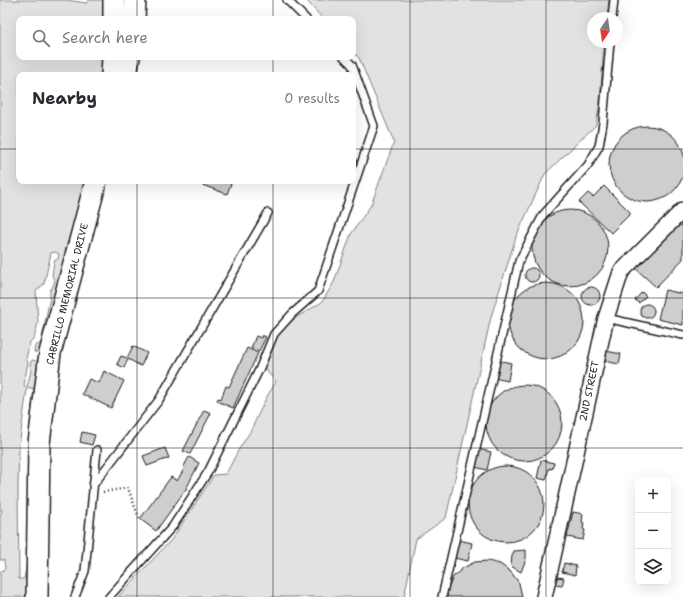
<!DOCTYPE html>
<meta charset="utf-8">
<style>
:root{--surface:#fff;--page:#f7f7f7;--text:#2b2b33;--muted:#7c7c81;--line:#e1e1e2}
body{margin:0;font-family:"Shantell Sans",sans-serif;background:var(--page);color:var(--text)}
.controls{position:absolute;right:12px;bottom:12px;display:grid;overflow:hidden;border-radius:8px;box-shadow:0 4px 16px #0002}
.controls button{width:36px;height:36px;display:grid;place-items:center;padding:0;border:0;border-bottom:1px solid var(--line);background:var(--surface);color:var(--text);font:20px sans-serif}
.compass{position:absolute;left:587px;top:12px;width:36px;height:36px;border-radius:50%;background:var(--surface);box-shadow:0 4px 16px #0002;rotate:193deg}
.list{margin:0;padding:0;list-style:none}
h2{display:flex;justify-content:space-between;align-items:center;height:52px;margin:0;padding:0 16px;font-size:17px}
h2 small{font-size:13px;font-weight:400;color:var(--muted)}
.icon{flex:none;width:22px;height:22px;fill:none;stroke:currentColor;stroke-width:2;stroke-linecap:round;stroke-linejoin:round}
.map{position:relative;flex:none;width:683px;height:597px;overflow:hidden}
.search{position:absolute;background:var(--surface);box-shadow:0 4px 16px #0002;left:16px;top:16px;width:340px;height:44px;display:flex;align-items:center;gap:10px;box-sizing:border-box;padding:0 14px;border-radius:8px;color:var(--muted);font-size:15px}
.panel{position:absolute;background:var(--surface);box-shadow:0 4px 16px #0002;left:16px;top:72px;width:340px;height:112px;border-radius:8px}
.map>svg:first-child{display:block}
.green{fill:#e2e2e2;stroke:#7f7f7f}
.building{fill:#cecece;stroke:#1c1c1c}
.lines{fill:none;stroke-linecap:round;stroke-linejoin:round}
.service-casing{stroke:#1c1c1c;stroke-width:10}
.minor-casing{stroke:#1c1c1c;stroke-width:18}
.secondary-casing{stroke:#1c1c1c;stroke-width:24}
.path{stroke:#1c1c1c;stroke-width:2.5;stroke-dasharray:1 3;stroke-linecap:butt}
.service{stroke:#fff;stroke-width:7}
.minor{stroke:#fff;stroke-width:15}
.secondary{stroke:#fff;stroke-width:21}
.grid{fill:none;stroke:#1c1c1c;stroke-width:1;stroke-opacity:0.55}
.labels{text-anchor:middle;dominant-baseline:central;stroke-width:3;stroke-linejoin:round;paint-order:stroke}
.street-label{font-size:10px;fill:#1c1c1c;stroke:#fff}
</style>
<div class="map">
<svg width="683" height="597" viewBox="0 0 683 597">
<rect width="100%" height="100%" fill="#fff"/>
<filter id="ink" filterUnits="userSpaceOnUse"><feTurbulence type="fractalNoise" baseFrequency=".025" numOctaves="2"/><feDisplacementMap in="SourceGraphic" scale="8" xChannelSelector="R" yChannelSelector="G"/><feConvolveMatrix kernelMatrix="1 2 1 2 8 2 1 2 1" color-interpolation-filters="sRGB"/></filter>
<g filter="url(#ink)">
<g class="green">
<path d="M0,0H65L87,3L88,0H107V19H19V57H106L104,75H19V181H85L33,427L30,423L34,389L27,387L31,371L30,364L32,360L37,361L40,353L34,352L35,346L41,343L50,297V290L52,288L55,281L52,276L54,261L58,259L59,254L55,252L51,253L44,284L36,291L38,323L34,338L30,342L26,359L28,362L24,385L27,389L19,446L18,488L19,579H24L29,553L31,597H0V572L5,569L4,560H0V516L2,510H0Z"/>
<path d="M306,0H609L607,18H593V42H604L600,102L596,125L545,174L516,237L491,317L446,518L416,539L404,597H118L172,539L214,475L226,474L239,449L250,432L266,398L276,382L266,370L268,358L277,336L294,319L322,302L334,282L351,234L371,205L394,142L359,58L353,52V19H323Z"/>
</g>
<g class="building">
<circle cx="647" cy="164" r="38"/>
<path d="M194,181H232L227,194L194,182Z"/>
<path d="M604,186L631,213L611,233L579,202L588,193L593,197Z"/>
<circle cx="570" cy="248" r="38"/>
<path d="M678,222L683,227V259L656,287L634,267Z"/>
<circle cx="532" cy="275" r="7"/>
<circle cx="546" cy="321" r="38"/>
<circle cx="591" cy="296" r="9"/>
<path d="M665,290L683,294V325L658,319Z"/>
<path d="M642,292L646,296L639,303L635,300Z"/>
<circle cx="647" cy="311" r="7"/>
<path d="M262,335L266,337L259,351L251,348L256,336L261,338Z"/>
<path d="M133,346L147,353L141,366L128,359L124,368L117,364L121,356L127,358Z"/>
<path d="M247,348L258,353L233,408L217,401L218,398L221,399L226,386L229,387Z"/>
<path d="M606,351L621,354L619,364L604,361Z"/>
<path d="M497,360L511,363L508,381L494,378Z"/>
<path d="M104,371L124,381L111,408L82,394L89,379L99,383Z"/>
<circle cx="524" cy="423" r="38"/>
<path d="M204,410L211,413L190,454L183,451Z"/>
<path d="M82,432L95,435L92,445L80,442Z"/>
<path d="M165,448L169,458L147,466L143,456Z"/>
<path d="M478,449L491,452L487,470L475,467Z"/>
<path d="M189,457L199,463L186,489L156,531L140,519L171,477L177,481L184,469L183,468Z"/>
<path d="M541,460L554,463L552,469L549,468L546,480L537,478Z"/>
<circle cx="506" cy="504" r="38"/>
<path d="M573,512L583,514L582,522L584,523L583,529L585,530L583,540L567,537Z"/>
<path d="M458,540L472,543L468,561L454,558Z"/>
<path d="M526,550V559L521,572L511,566L512,556L514,551Z"/>
<path d="M488,561L500,564L511,572L519,583L522,597H447L448,589L453,577L463,568L475,562Z"/>
<path d="M564,563L576,566L575,575L562,572Z"/>
<path d="M557,577L564,578L562,586L555,585Z"/>
</g>
<g class="lines">
<g class="service-casing">
<g id="service">
<path d="M287,0L306,19"/>
<path d="M612,18L614,0"/>
<path d="M606,318L683,335"/>
<path d="M93,485L159,400L268,213"/>
<path d="M75,597L85,571L97,450"/>
<path d="M109,597L173,526L208,472L259,370L274,334L292,314L318,291L374,126L352,65L344,57"/>
<path d="M442,597L519,261L543,215L588,165L599,146L603,123L610,42"/>
</g>
</g>
<g class="minor-casing">
<path id="minor" d="M544,597L606,318L621,272L683,210"/>
</g>
<g class="secondary-casing">
<g id="secondary">
<path d="M114,0V19"/>
<path d="M134,19L135,0"/>
<path d="M112,75L113,57"/>
<path d="M126,75L129,57"/>
<path d="M37,597L39,443L50,353L96,181"/>
</g>
</g>
<path class="path" d="M103,492L128,488L139,518"/>
<use href="#service" class="service"/>
<use href="#minor" class="minor"/>
<use href="#secondary" class="secondary"/>
</g>
</g>
<path class="grid" d="M137,0V19M273,0V19M410,0V597M546,0V597M137,57V75M273,57V75M0,149H19M353,149H683M137,181V597M273,181V597M0,298H683M0,448H683"/>
<g class="labels">
<g class="street-label">
<text transform="translate(67 294) rotate(-76)">CABRILLO MEMORIAL DRIVE</text>
<text transform="translate(589 391) rotate(-78)">2ND STREET</text>
</g>
</g>
</svg>
<div class="controls">
<button>+</button>
<button>−</button>
<button><svg class="icon" aria-label="layers" viewBox="0 0 24 24"><path d="M12 4l9 5-9 5-9-5zM3 14l9 5 9-5"/></svg></button>
</div>
<svg class="compass" viewBox="-18 -18 36 36"><path d="M0-13l5 13h-10z" fill="#e53935"/><path d="M0 13l5-13h-10z" fill="#7c7c81"/></svg>
<div class="search"><svg class="icon" aria-label="search" viewBox="0 0 24 24"><circle cx="10" cy="10" r="6"/><path d="M15 15l6 6"/></svg>Search here</div>
<section class="panel">
<h2>Nearby<small>0 results</small></h2>
<ul class="list">
</ul>
</section>
</div>
